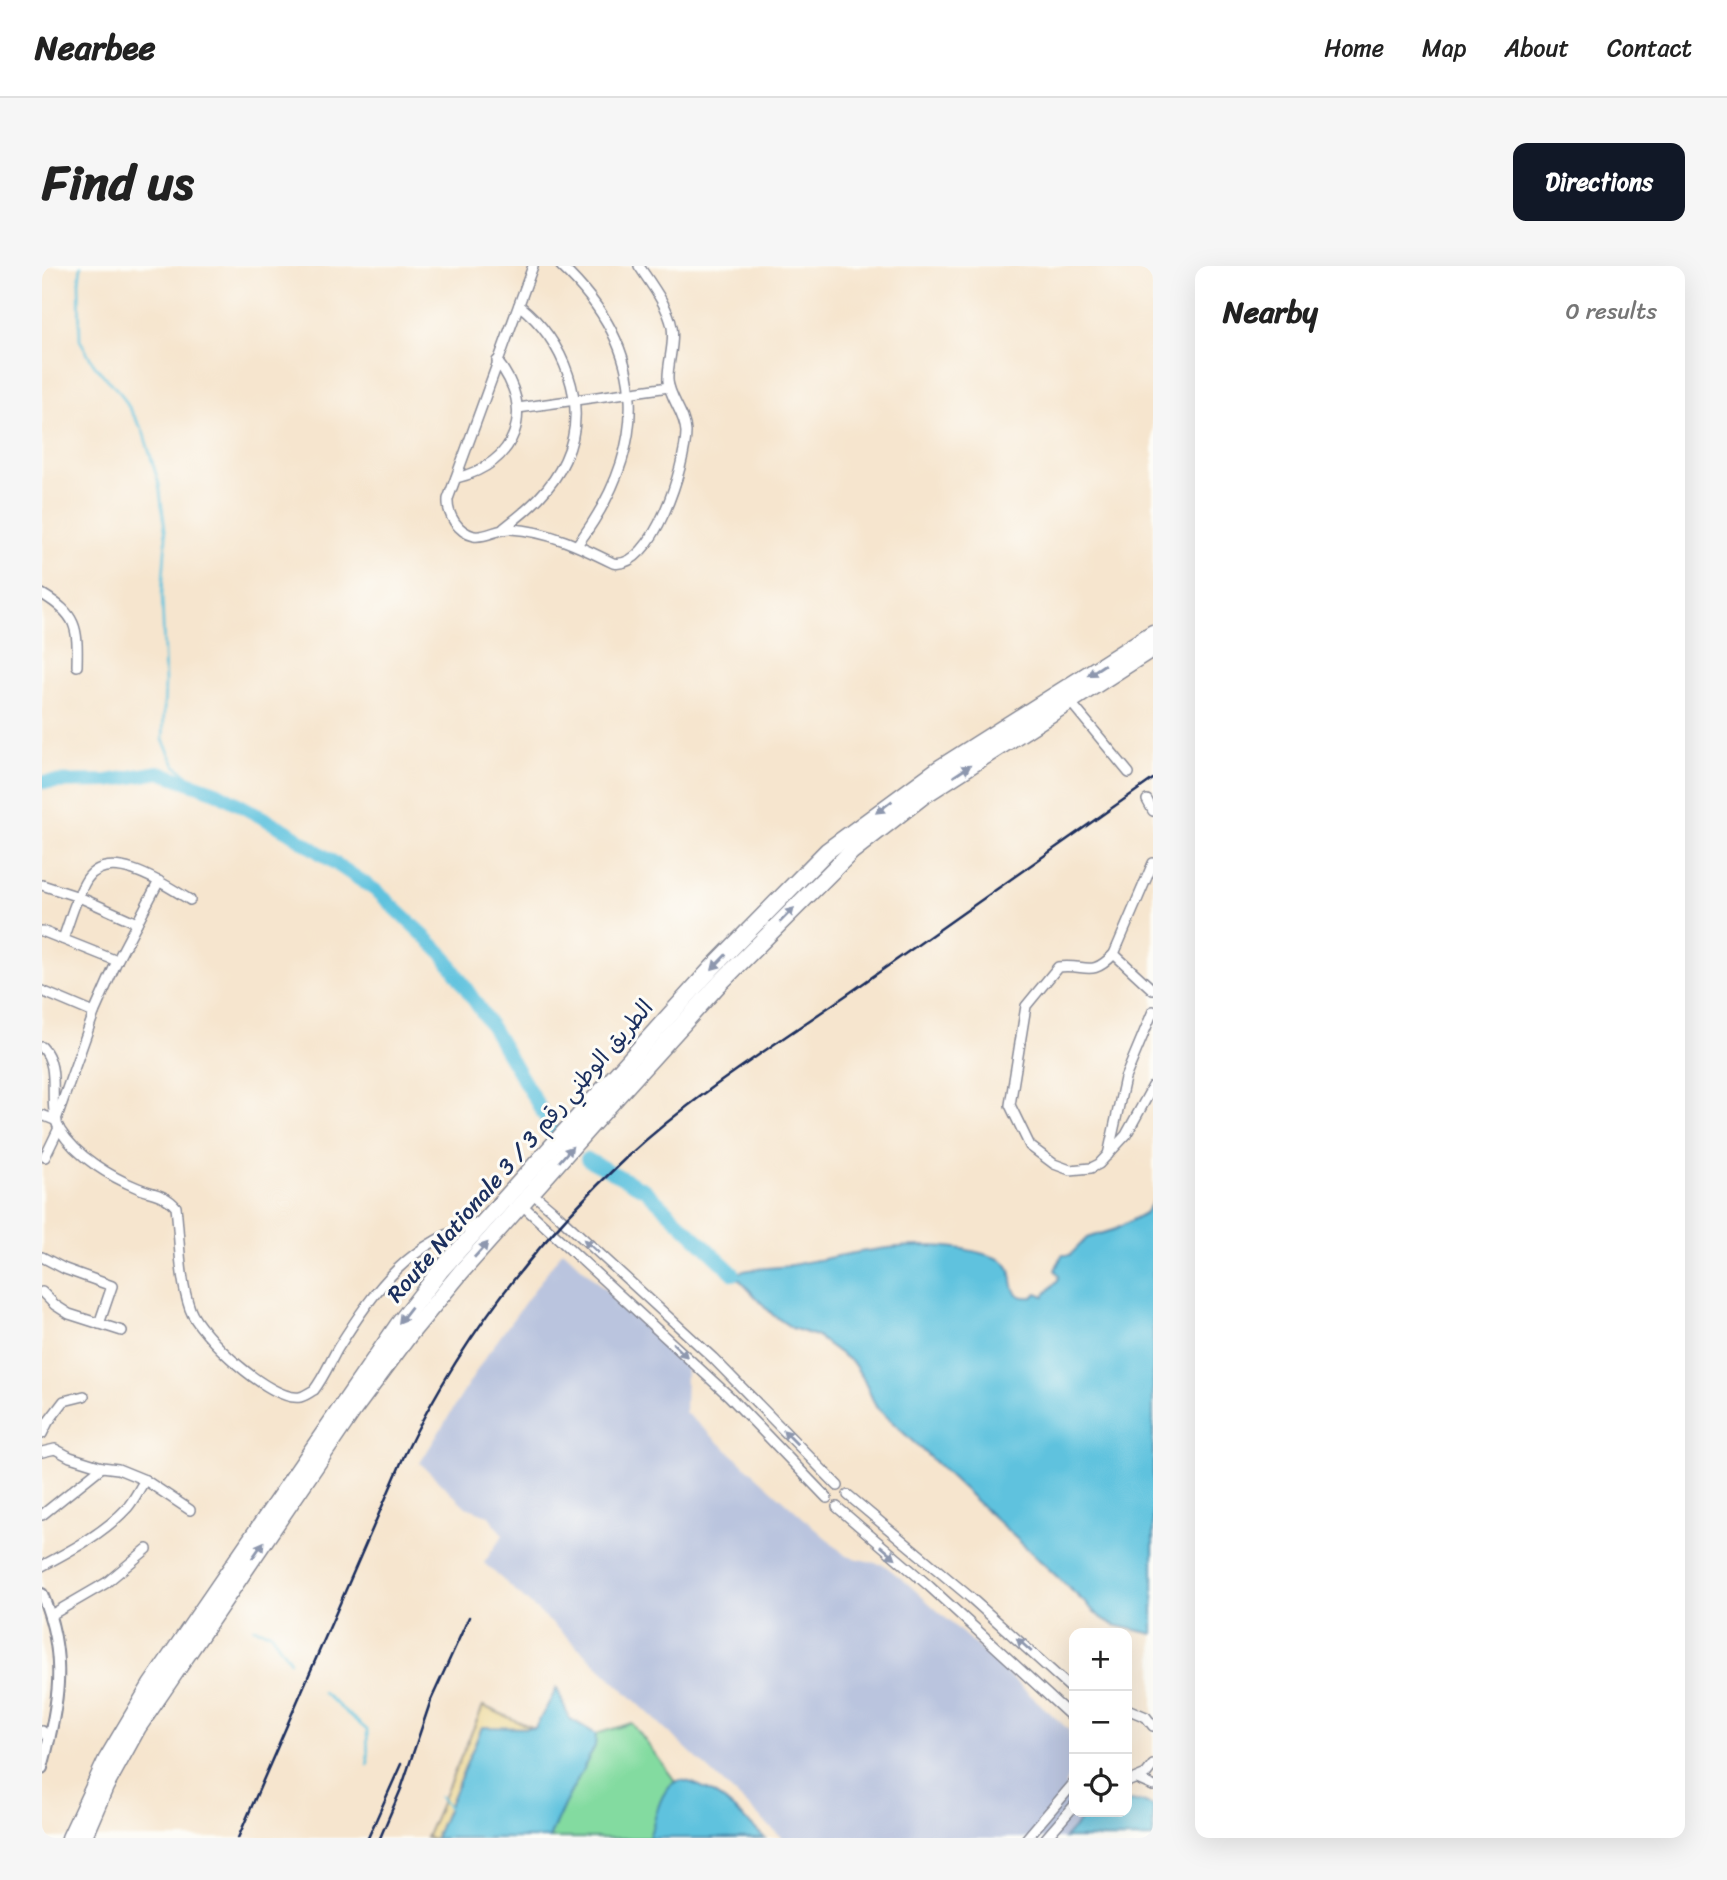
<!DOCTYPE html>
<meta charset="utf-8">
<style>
:root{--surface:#fff;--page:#f6f6f6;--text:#222;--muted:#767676;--line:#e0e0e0;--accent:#111827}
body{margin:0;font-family:Sriracha,"Playpen Sans Arabic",sans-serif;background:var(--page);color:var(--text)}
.controls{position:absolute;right:21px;bottom:21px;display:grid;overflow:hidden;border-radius:14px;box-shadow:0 7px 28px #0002}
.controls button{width:63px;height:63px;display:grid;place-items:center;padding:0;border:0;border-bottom:2px solid var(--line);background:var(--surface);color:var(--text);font:35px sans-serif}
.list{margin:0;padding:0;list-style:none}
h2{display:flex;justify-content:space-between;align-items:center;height:91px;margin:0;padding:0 28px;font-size:30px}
h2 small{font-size:23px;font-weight:400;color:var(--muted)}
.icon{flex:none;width:38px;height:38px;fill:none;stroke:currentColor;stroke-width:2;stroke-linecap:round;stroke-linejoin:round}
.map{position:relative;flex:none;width:1111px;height:1572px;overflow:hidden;border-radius:14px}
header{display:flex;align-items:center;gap:42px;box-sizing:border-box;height:98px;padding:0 35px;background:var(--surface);border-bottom:2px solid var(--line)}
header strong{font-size:33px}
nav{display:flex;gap:38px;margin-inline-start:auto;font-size:24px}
.intro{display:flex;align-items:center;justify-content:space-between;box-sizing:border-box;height:168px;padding:0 42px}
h1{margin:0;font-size:49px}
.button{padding:18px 32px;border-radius:14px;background:var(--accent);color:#fff;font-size:24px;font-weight:700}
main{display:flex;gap:42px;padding:0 42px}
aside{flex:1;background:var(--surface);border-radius:14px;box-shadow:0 7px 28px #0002}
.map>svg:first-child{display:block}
.industrial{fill:#bac4de}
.green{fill:#83dba0;stroke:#4f857f;stroke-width:2}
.sand{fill:#eeda9e;stroke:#84847e;stroke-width:2}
.water{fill:#5fc2de;stroke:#3d789e;stroke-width:2}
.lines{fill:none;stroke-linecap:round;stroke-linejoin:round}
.stream{stroke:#5fc2de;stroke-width:2.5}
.river{stroke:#5fc2de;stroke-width:14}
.minor-casing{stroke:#888a96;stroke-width:12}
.tertiary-casing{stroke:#888a96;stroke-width:14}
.trunk-casing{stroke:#888a96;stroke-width:19}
.minor{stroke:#fff;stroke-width:9}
.tertiary{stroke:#fff;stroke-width:10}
.trunk{stroke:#fff;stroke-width:16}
.rail{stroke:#1b2f5e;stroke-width:2.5}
.oneway{fill:#8d97ae}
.labels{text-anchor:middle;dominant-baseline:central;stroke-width:6;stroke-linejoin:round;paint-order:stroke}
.street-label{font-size:23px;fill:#1b2f5e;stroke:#fdfcf7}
</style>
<header>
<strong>Nearbee</strong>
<nav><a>Home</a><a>Map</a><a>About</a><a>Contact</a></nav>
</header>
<div class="intro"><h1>Find us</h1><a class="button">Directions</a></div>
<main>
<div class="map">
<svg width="1111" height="1572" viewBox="0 0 1111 1572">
<rect width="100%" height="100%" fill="#fdfcf7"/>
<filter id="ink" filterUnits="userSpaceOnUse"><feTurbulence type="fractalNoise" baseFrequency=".0143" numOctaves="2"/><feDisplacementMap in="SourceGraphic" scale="14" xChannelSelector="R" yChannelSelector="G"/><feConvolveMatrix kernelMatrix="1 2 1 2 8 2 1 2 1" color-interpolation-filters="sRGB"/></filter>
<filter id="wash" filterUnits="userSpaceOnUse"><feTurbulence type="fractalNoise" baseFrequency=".00686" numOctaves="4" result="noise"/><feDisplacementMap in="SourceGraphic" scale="28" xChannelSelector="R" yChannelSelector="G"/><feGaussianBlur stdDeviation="1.57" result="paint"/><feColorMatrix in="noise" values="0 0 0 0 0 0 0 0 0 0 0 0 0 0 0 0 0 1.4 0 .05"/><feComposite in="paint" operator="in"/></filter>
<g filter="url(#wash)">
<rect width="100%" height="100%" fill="#f6e5ce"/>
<path class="industrial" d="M521,984L644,1100L643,1146L804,1290L842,1299L865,1317L1027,1464L1030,1502L1024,1519L1032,1526V1546H1046L1022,1572H740L525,1371L442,1297L461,1269L446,1249L424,1241L378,1197L442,1093Z"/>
<path class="green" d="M590,1457L633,1515L625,1523L607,1572H507L522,1539L553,1480L554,1468Z"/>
<path class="sand" d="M441,1440L493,1463L440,1462L393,1572H384Z"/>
<g class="water">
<path d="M1111,936V1368L1072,1359L1058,1351L834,1141L821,1112L811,1097L774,1070L750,1062L731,1049L692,1008C708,1001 727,1003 745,1000C813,987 889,966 957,993C980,1001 958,1035 991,1031L995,1027L1002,1030L1016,1014L1017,1010L1013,1004L1020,989H1028L1045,972L1074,963L1103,947Z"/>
<path d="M515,1422L527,1452L554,1468L553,1480L522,1539L507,1572H393L440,1461L493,1462Z"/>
<path d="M639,1514C673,1520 699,1550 723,1572H607C613,1555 618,1517 639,1514Z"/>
<path d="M1085,1535L1100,1536L1111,1540V1572H1022L1046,1546H1085Z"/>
</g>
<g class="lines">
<g class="stream">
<path d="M39,0L37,16L38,74L53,100L79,128L101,165L117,218L124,271L120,328L123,416L121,474L133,499L159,520"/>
<path d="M212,1362L228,1366L248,1395"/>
<path d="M280,1426L325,1464L326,1499"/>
<path d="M398,1531L407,1542"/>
</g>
<g class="river">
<path d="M0,516L66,515L117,506L174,526L245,565L336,626L401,688L446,755L510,862"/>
<path d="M545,893L603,924L692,1008"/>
</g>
</g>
</g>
<g filter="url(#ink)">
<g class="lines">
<g class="minor-casing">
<g id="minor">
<path d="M491,0L406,233C405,249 416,266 432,270C444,272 457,262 469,263C506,265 539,281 571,297C611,305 644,197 644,166C643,147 628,133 626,115C625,97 633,80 630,61C626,40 609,18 597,0"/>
<path d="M519,0C610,85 607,183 535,279"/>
<path d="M476,142L627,121"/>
<path d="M414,212C474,198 495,145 455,95"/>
<path d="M462,262C487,243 510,223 523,194C549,138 521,74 477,39"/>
<path d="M0,328C35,349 36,361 35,400"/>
<path d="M1026,433L1087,507"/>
<path d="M1105,534L1111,545"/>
<path d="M1111,597L1072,688C1048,713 1044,697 1016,701L984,740L968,839L988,880L1012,898L1028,904L1049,902L1057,898L1084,869L1111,820"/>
<path d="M0,619L37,631L95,657"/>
<path d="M0,665L75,695"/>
<path d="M21,673C28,654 34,630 45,613C68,580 125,620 148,634"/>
<path d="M1072,688L1111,724"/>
<path d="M0,725L52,747"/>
<path d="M0,781C21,803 3,839 18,864C34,890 69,911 96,922C111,928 123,928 134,941C138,974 137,1012 148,1043C157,1069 229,1136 258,1131C263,1130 268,1126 272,1124C282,1111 288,1096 296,1082C335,1020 367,976 441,955"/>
<path d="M0,849L15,855"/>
<path d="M15,851L52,747L75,695L117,615"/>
<path d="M1066,889L1083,812L1111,745"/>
<path d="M3,891L17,862"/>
<path d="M486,926L490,927L510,944L671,1092L796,1220"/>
<path d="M478,937L687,1130L785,1232"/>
<path d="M0,991L23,1003L70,1020L57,1058"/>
<path d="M0,1026L13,1039L27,1048L80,1065"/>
<path d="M0,1168L6,1156L22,1135L42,1130"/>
<path d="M0,1186L13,1183L28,1191L60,1201L76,1203L103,1214L148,1244"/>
<path d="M806,1229L929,1332L1032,1425"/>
<path d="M795,1241L887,1320L1032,1453"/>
<path d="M0,1249L60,1201"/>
<path d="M0,1300C30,1284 62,1267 85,1242C92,1234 97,1223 103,1214"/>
<path d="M9,1349L64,1317L105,1283"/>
<path d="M1085,1443L1104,1451L1111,1460"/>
<path d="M0,1465L8,1473"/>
<path d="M1095,1513L1111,1520"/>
<path d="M1085,1516L1104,1508L1111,1499"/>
<path d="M985,1572L1032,1517"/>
<path d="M1004,1572L1032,1540"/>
</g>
</g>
<g class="tertiary-casing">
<path id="tertiary" d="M0,1328C26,1391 17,1438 0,1502"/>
</g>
<g class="trunk-casing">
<g id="trunk">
<path d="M28,1572L65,1493L109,1419L356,1059L398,1005L670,702L785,585L898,502L1111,367"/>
<path d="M41,1572L63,1521L96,1461L312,1143L367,1069L419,1006L553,855L677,718L809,586L881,530L1111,382"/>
</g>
</g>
<use href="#minor" class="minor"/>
<use href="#tertiary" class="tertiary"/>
<use href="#trunk" class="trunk"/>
<g class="rail">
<path d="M196,1572L362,1190C417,1076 493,976 586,890C655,826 739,775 816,721C914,652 1013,582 1111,513"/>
<path d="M326,1572L359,1498"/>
<path d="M338,1572L359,1523L389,1434L427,1351"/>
</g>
</g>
<defs><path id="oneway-solid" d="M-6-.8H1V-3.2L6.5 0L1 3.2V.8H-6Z" transform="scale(1.75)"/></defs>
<g class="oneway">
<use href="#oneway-solid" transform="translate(1054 404) rotate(147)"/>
<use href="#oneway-solid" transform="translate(920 505) rotate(-33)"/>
<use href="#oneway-solid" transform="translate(842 541) rotate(143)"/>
<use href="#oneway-solid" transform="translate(745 649) rotate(-45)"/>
<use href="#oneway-solid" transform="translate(677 696) rotate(134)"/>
<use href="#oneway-solid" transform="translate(524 888) rotate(-49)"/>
<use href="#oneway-solid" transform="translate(549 980) rotate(-138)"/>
<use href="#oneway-solid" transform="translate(439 984) rotate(-48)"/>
<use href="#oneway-solid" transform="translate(363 1049) rotate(128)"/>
<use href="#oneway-solid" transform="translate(638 1084) rotate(44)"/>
<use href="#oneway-solid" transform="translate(748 1171) rotate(-135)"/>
<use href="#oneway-solid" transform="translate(216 1284) rotate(-55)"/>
<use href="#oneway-solid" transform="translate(846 1286) rotate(40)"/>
<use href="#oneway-solid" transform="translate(982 1379) rotate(-138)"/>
</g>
</g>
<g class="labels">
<g class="street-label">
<text transform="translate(478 885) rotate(-49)">Route Nationale 3 / الطريق الوطني رقم 3</text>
</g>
</g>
</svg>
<div class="controls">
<button>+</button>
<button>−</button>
<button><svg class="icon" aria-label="locate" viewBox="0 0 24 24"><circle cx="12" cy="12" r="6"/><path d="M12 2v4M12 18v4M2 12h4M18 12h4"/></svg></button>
</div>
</div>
<aside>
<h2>Nearby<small>0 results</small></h2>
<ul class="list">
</ul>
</aside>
</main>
